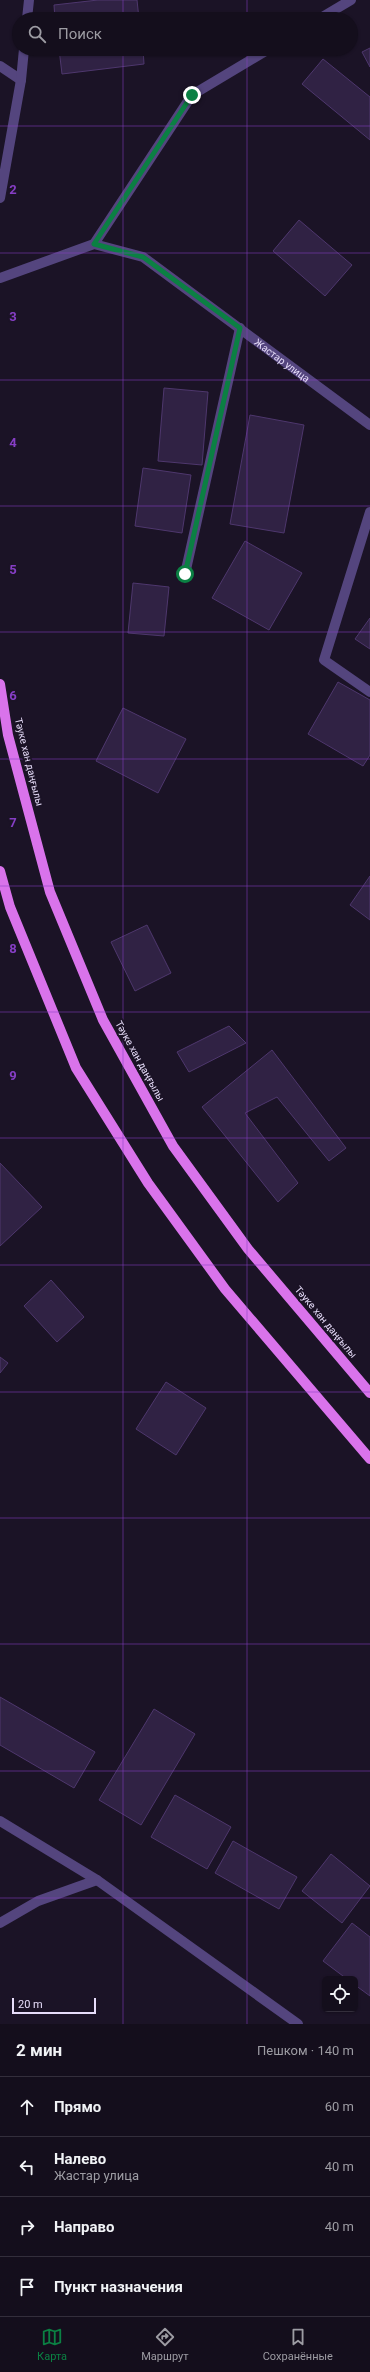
<!DOCTYPE html>
<html lang="ru">
<meta charset="utf-8">
<style>
:root{--surface:#140e1c;--page:#211c29;--text:#f1f3f6;--muted:#9d9ca3;--line:#332e3b;--accent:#0b8043}
body{margin:0;font-family:Roboto,sans-serif;background:var(--page);color:var(--text)}
.controls{position:absolute;right:12px;bottom:12px;display:grid;overflow:hidden;border-radius:6px;box-shadow:0 1px 3px #0004}
.controls button{width:36px;height:36px;display:grid;place-items:center;padding:0;border:0;border-bottom:1px solid var(--line);background:var(--surface);color:var(--text);font:20px sans-serif}
.scale{position:absolute;left:12px;bottom:10px;width:84px;box-sizing:border-box;padding-left:4px;border:2px solid #e7ddfa;border-top:0;font-size:11px;line-height:14px;white-space:nowrap;color:#e7ddfa;-webkit-text-stroke:3px #1b1326;paint-order:stroke}
.stop{position:absolute;width:12px;height:12px;margin:-9px;border:3px solid #0b8043;border-radius:50%;background:#fff}
.stop.end{background:#0b8043;border-color:#fff;box-shadow:0 1px 4px #0008}
.list{margin:0;padding:0;list-style:none}
h2{display:flex;justify-content:space-between;align-items:center;height:52px;margin:0;padding:0 16px;font-size:17px}
h2 small{font-size:13px;font-weight:400;color:var(--muted)}
.list li{display:grid;grid-template-columns:26px 1fr auto;gap:12px;align-items:center;box-sizing:border-box;height:60px;padding:0 16px;border-top:1px solid var(--line)}
.list b{display:block;font-size:15px;white-space:nowrap}
.list p{margin:0;font-size:13px;white-space:nowrap;color:var(--muted)}
.list em{font-size:13px;font-style:normal;color:var(--muted)}
.icon{flex:none;width:22px;height:22px;fill:none;stroke:currentColor;stroke-width:2;stroke-linecap:round;stroke-linejoin:round}
.map{position:relative;flex:none;width:370px;height:2024px;overflow:hidden}
.search{position:absolute;background:var(--surface);box-shadow:0 1px 3px #0004;left:12px;right:12px;top:12px;height:44px;display:flex;align-items:center;gap:10px;box-sizing:border-box;padding:0 14px;border-radius:22px;color:var(--muted);font-size:15px}
.sheet{height:292px;background:var(--surface)}
nav{display:flex;justify-content:space-around;align-items:center;box-sizing:border-box;height:56px;border-top:1px solid var(--line);background:var(--surface);font-size:11px;color:var(--muted)}
nav a{display:grid;justify-items:center;gap:2px}
nav .on{color:var(--accent)}
.map>svg:first-child{display:block}
.building{fill:#302244;stroke:#4e376d}
.lines{fill:none;stroke-linecap:round;stroke-linejoin:round}
.minor{stroke:#54457e;stroke-width:10}
.major{stroke:#d973eb;stroke-width:10}
.route{stroke:#0b8043;stroke-width:5}
.grid{fill:none;stroke:#863ec5;stroke-width:1;stroke-opacity:0.55}
.labels{text-anchor:middle;dominant-baseline:central;stroke-width:4;stroke-linejoin:round;paint-order:stroke}
.street-label{font-size:10px;fill:#e7ddfa;stroke:#1b1326}
.grid-label{font-size:13px;text-anchor:middle;font-weight:bold;fill:#863ec5;stroke:#1b1326;stroke-width:4;stroke-linejoin:round;paint-order:stroke}
</style>
<div class="map">
<svg width="370" height="2024" viewBox="0 0 370 2024">
<rect width="100%" height="100%" fill="#1b1326"/>
<g class="building">
<path d="M98,0H137L139,19H55L54,5Z"/>
<path d="M370,48V67L362,52Z"/>
<path d="M59,49H143L144,64L62,74Z"/>
<path d="M323,59L370,97V140L302,84Z"/>
<path d="M299,220L352,265L325,296L273,251Z"/>
<path d="M164,388L208,392L202,465L158,461Z"/>
<path d="M250,415L304,425L284,533L230,524Z"/>
<path d="M143,468L191,475L182,533L135,526Z"/>
<path d="M245,541L302,573L269,630L212,598Z"/>
<path d="M133,583L169,587L164,636L128,633Z"/>
<path d="M370,618V649L355,639Z"/>
<path d="M338,682L370,700V755L363,766L308,734Z"/>
<path d="M123,708L186,739L158,793L96,761Z"/>
<path d="M370,876V920L350,905Z"/>
<path d="M147,925L171,973L135,991L111,942Z"/>
<path d="M229,1026L246,1043L189,1072L177,1052Z"/>
<path d="M272,1050L346,1148L329,1161L277,1097L245,1113L298,1183L278,1202L202,1107Z"/>
<path d="M0,1163L42,1207L0,1246Z"/>
<path d="M51,1280L84,1317L57,1342L24,1306Z"/>
<path d="M0,1357L8,1363L0,1373Z"/>
<path d="M166,1382L206,1408L176,1455L136,1429Z"/>
<path d="M0,1697L95,1752L74,1788L0,1745Z"/>
<path d="M154,1709L195,1734L141,1825L99,1800Z"/>
<path d="M175,1795L231,1827L207,1869L151,1837Z"/>
<path d="M233,1841L297,1877L279,1909L215,1873Z"/>
<path d="M331,1854L370,1886L342,1923L302,1891Z"/>
<path d="M352,1923L370,1937V1996L355,1985V1979H347L323,1961Z"/>
</g>
<g class="lines">
<g class="minor">
<path d="M27,19L29,0"/>
<path d="M319,19L351,0"/>
<path d="M0,66L21,80"/>
<path d="M0,198L21,80L24,49"/>
<path d="M94,244L192,95L269,49"/>
<path id="s1" d="M0,278L94,244L143,257L370,425"/>
<path d="M370,512L324,660L370,692"/>
<path d="M185,574L240,328"/>
<path d="M0,1821L97,1880L298,2024"/>
<path d="M0,1923L38,1901L97,1880"/>
</g>
<g class="major">
<path d="M0,684L8,735L50,892L103,1020L173,1146L248,1249L370,1393"/>
<path d="M0,871L10,907L76,1068L148,1183L225,1289L370,1459"/>
</g>
</g>
<g class="lines">
<path class="route" d="M185,574L240,328L143,257L94,244L192,95"/>
</g>
<path class="grid" d="M123,0V19M247,0V19M123,49V2024M247,49V2024M0,126H370M0,253H370M0,380H370M0,506H370M0,632H370M0,759H370M0,886H370M0,1012H370M0,1138H370M0,1265H370M0,1392H370M0,1518H370M0,1644H370M0,1771H370M0,1898H370"/>
<g class="labels">
<g class="street-label">
<text stroke="none"><textPath href="#s1" startOffset="324">Жастар улица</textPath></text>
<text transform="translate(29 762) rotate(76)">Тәуке хан даңғылы</text>
<text transform="translate(140 1061) rotate(61)">Тәуке хан даңғылы</text>
<text transform="translate(326 1322) rotate(50)">Тәуке хан даңғылы</text>
</g>
</g>
<g class="grid-label">
<text x="13" y="194">2</text>
<text x="13" y="321">3</text>
<text x="13" y="447">4</text>
<text x="13" y="574">5</text>
<text x="13" y="700">6</text>
<text x="13" y="827">7</text>
<text x="13" y="953">8</text>
<text x="13" y="1080">9</text>
</g>
</svg>
<div class="controls">
<button><svg class="icon" aria-label="locate" viewBox="0 0 24 24"><circle cx="12" cy="12" r="6"/><path d="M12 2v4M12 18v4M2 12h4M18 12h4"/></svg></button>
</div>
<div class="scale">20 m</div>
<div class="stop" style="left:185px;top:574px"></div>
<div class="stop end" style="left:192px;top:95px"></div>
<div class="search"><svg class="icon" aria-label="search" viewBox="0 0 24 24"><circle cx="10" cy="10" r="6"/><path d="M15 15l6 6"/></svg>Поиск</div>
</div>
<section class="sheet">
<h2>2 мин<small>Пешком · 140 m</small></h2>
<ul class="list">
<li><svg class="icon" aria-label="ahead" viewBox="0 0 24 24"><path d="M12 20V5M6 11l6-6 6 6"/></svg><div><b>Прямо</b></div><em>60 m</em></li>
<li><svg class="icon" aria-label="left" viewBox="0 0 24 24"><path d="M17 20v-9H6M10 6l-5 5 5 5"/></svg><div><b>Налево</b><p>Жастар улица</p></div><em>40 m</em></li>
<li><svg class="icon" aria-label="right" viewBox="0 0 24 24"><path d="M7 20v-9h11M14 6l5 5-5 5"/></svg><div><b>Направо</b></div><em>40 m</em></li>
<li><svg class="icon" aria-label="arrive" viewBox="0 0 24 24"><path d="M6 21V4h12l-3 4 3 4H6"/></svg><div><b>Пункт назначения</b></div></li>
</ul>
</section>
<nav>
<a class="on"><svg class="icon" aria-label="map" viewBox="0 0 24 24"><path d="M3 6l6-2 6 2 6-2v14l-6 2-6-2-6 2zM9 4v14M15 6v14"/></svg>Карта</a>
<a><svg class="icon" aria-label="directions" viewBox="0 0 24 24"><path d="M12 3l9 9-9 9-9-9zM9 14v-3h6M13 9l2 2-2 2"/></svg>Маршрут</a>
<a><svg class="icon" aria-label="saved" viewBox="0 0 24 24"><path d="M7 4h10v16l-5-4-5 4z"/></svg>Сохранённые</a>
</nav>
